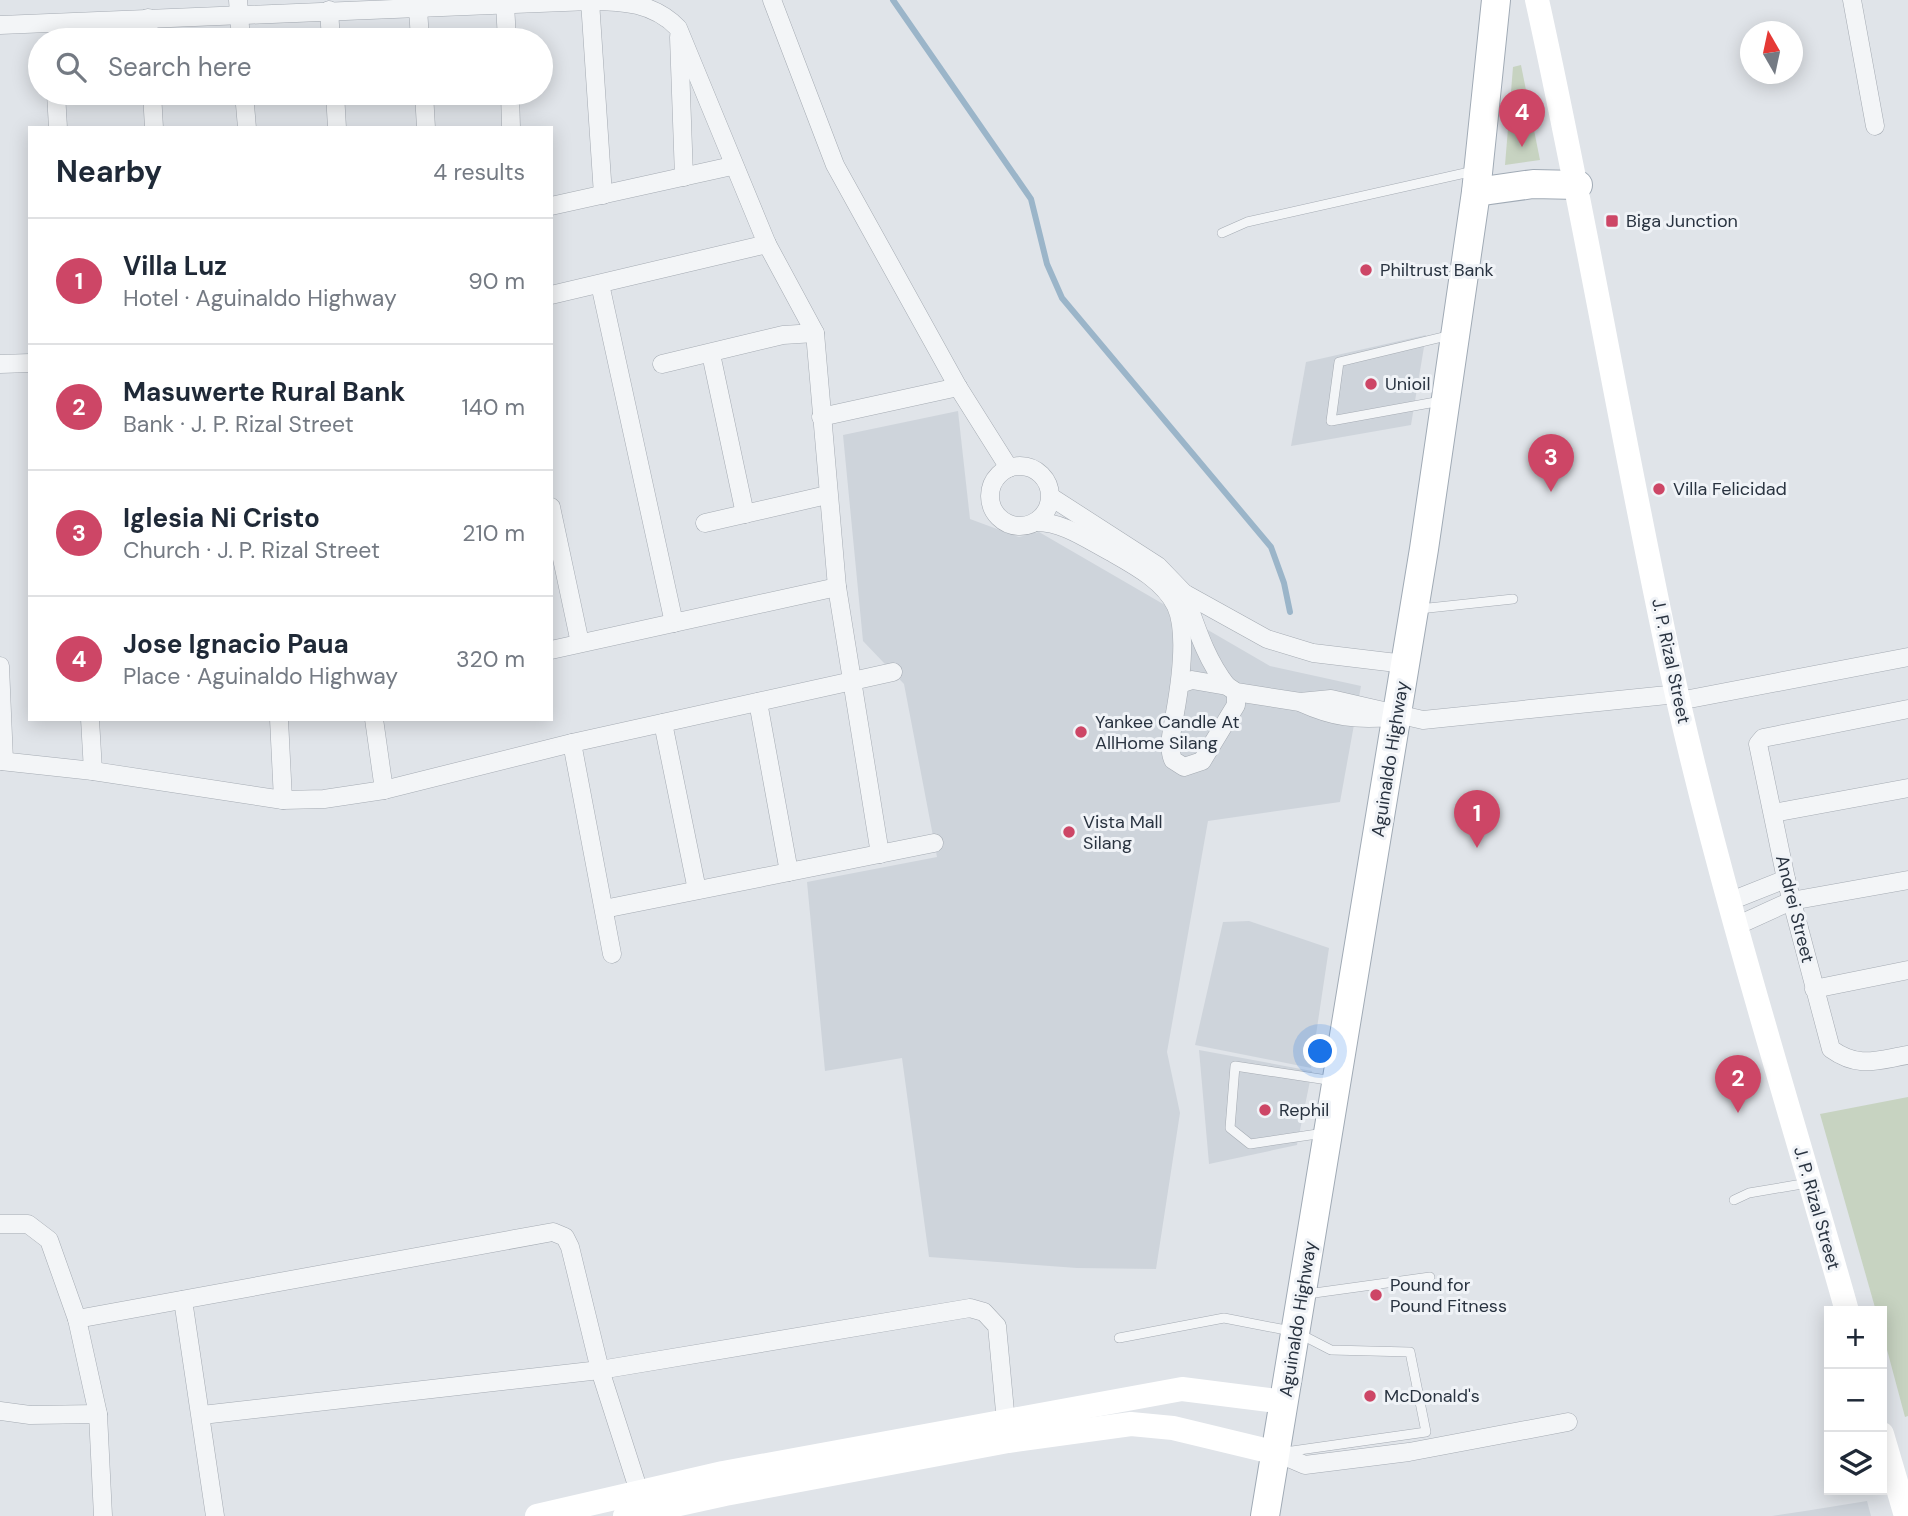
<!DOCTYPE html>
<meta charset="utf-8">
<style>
:root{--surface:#fff;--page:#f2f2f3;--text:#1f2937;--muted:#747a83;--line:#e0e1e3;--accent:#cd4666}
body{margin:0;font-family:"DM Sans",sans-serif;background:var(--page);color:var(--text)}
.controls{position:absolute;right:21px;bottom:21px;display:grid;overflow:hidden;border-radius:0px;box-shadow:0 4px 18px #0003}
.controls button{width:63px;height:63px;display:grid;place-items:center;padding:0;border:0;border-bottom:2px solid var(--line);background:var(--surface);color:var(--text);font:35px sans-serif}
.compass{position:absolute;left:1740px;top:21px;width:63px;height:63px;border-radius:50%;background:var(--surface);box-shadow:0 4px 18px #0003;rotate:351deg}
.you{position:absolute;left:1321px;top:1052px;width:24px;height:24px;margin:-18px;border:5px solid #fff;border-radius:50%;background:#1a73e8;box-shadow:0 0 0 10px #1a73e833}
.badge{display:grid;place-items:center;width:46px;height:46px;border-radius:50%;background:var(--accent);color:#fff;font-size:23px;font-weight:700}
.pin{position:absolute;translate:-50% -58px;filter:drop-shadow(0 2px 4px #0008)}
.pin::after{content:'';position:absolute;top:37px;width:24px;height:21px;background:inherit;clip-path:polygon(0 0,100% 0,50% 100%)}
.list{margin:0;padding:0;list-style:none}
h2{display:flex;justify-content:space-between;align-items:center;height:91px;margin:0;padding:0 28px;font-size:30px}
h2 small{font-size:23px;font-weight:400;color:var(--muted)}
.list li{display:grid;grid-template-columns:46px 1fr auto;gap:21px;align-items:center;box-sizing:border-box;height:126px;padding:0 28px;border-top:2px solid var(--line)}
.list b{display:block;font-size:26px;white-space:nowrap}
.list p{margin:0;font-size:23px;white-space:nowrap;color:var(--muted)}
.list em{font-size:23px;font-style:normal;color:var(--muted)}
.icon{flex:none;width:38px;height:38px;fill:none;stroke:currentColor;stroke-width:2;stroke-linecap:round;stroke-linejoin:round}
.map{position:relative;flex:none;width:1908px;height:1516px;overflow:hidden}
.search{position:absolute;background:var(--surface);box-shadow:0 4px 18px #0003;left:28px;top:28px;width:525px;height:77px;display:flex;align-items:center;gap:18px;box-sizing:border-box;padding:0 24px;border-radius:38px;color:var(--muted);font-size:26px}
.panel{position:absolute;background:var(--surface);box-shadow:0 4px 18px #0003;left:28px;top:126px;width:525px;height:595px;border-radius:0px}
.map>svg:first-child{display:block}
.built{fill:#ced4db}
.green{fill:#c7d3c1}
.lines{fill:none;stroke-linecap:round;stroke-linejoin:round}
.stream{stroke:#9bb5c9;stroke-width:6}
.lane-casing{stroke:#a5abb3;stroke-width:10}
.street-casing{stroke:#a5abb3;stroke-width:19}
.primary-casing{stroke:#a0aab5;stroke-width:30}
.lane{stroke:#f3f5f7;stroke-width:9}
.street{stroke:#f3f5f7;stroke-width:18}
.secondary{stroke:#fff;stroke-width:24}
.primary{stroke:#fff;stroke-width:28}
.poi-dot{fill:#cd4666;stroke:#f0f3f7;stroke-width:2.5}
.labels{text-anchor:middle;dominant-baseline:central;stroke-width:6;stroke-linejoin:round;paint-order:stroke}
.poi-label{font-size:18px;fill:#293340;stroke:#f0f3f7;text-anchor:start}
.street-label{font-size:18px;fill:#293340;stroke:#f0f3f7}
</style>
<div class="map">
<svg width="1908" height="1516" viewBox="0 0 1908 1516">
<rect width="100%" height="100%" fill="#e0e4e9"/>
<g class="built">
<path d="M1426,335L1411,425L1291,446L1306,362Z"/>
<path d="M958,411L970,519L1019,537L1039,532L1270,666L1361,686L1340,802L1208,821L1167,1052L1180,1113L1156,1269L1077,1268L929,1257L902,1058L825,1071L807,882L937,857L904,684L863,641L843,435Z"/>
<path d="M1249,921L1329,948L1311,1068L1195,1045L1223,922Z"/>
<path d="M1199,1050L1312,1071L1297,1145L1209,1164Z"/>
<path d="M1867,1501L1871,1516H1772L1805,1511Z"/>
</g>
<g class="green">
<path d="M1521,65L1540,160L1505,165L1513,67Z"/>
<path d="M1908,1097V1416L1905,1417L1882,1331V1311H1876L1820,1114Z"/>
</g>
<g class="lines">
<path class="stream" d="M893,0L1031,199L1047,264L1062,298L1271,547L1284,583L1290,612"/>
<g class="lane-casing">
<g id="lane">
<path d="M1222,233L1247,222L1474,171"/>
<path d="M1441,401L1331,421L1339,362L1451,335"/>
<path d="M1419,609L1513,599"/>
<path d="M1324,1133L1250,1144L1230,1128L1235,1066L1334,1081"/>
<path d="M1734,1200L1749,1193L1808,1183"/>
<path d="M1307,1294L1430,1277"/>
<path d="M1119,1338L1224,1318L1296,1332L1331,1350L1410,1352L1426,1432L1285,1452"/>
</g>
</g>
<g class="street-casing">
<g id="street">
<path d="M238,0L241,40"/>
<path d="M772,0L835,165L958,387L1009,468"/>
<path d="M1852,0L1875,126"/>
<path d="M590,1L603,195"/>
<path d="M505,4L507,40"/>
<path d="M418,8L420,40"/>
<path d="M329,10L331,40"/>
<path d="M148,18L149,40"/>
<path d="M0,25L590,1C623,1 654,3 678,28L767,244L815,333L837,587L880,854"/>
<path d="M679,37L684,177"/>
<path d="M56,93L58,128"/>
<path d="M152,93L154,128"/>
<path d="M244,93L247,128"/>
<path d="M335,93L337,128"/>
<path d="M424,93L426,128"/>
<path d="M510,93L511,128"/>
<path d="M551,206L732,166"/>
<path d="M600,284L674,623"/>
<path d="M551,295L767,244"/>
<path d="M711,354L745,514"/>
<path d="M0,364L30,363"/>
<path d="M662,364L783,335L815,333"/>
<path d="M821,417L958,387"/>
<circle cx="1020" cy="496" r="30"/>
<path d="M1051,497L1158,566L1184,593L1267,639L1313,653L1405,664"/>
<path d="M551,507L580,643"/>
<path d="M1037,522C1063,522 1088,540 1111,552C1134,565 1164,581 1176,606C1188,633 1180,685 1175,713C1173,728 1167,745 1173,760L1184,767L1202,761L1236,705V692"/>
<path d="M705,523L827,495"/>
<path d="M1184,593C1196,626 1205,658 1227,686"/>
<path d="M551,650L837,587"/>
<path d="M0,666L4,761"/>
<path d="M1180,684L1192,680L1227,686L1236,692L1300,702L1331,699L1423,720L1677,694"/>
<path d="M1679,701L1908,657"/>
<path d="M758,702L789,872"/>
<path d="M1302,703C1333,717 1356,720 1390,717"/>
<path d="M1908,709L1763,738L1758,744L1786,879L1831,1049C1859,1069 1877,1060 1908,1055"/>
<path d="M90,719L93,771"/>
<path d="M279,719L283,800"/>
<path d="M374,719L384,790"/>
<path d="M663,723L697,890"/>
<path d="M572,743L612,954"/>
<path d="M0,761L93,771L283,800L324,799L384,790L572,743L893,672"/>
<path d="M1773,813L1908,788"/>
<path d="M1728,902L1786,879"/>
<path d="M604,909L934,843"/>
<path d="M1736,926L1791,901L1908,880"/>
<path d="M1814,989L1908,970"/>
<path d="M0,1224H28L49,1240L77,1319"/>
<path d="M183,1300L215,1516"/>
<path d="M0,1411L30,1415L98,1414"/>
<path d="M202,1415L600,1370L970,1308L984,1312L997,1326L1007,1433"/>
<path d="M1277,1453L1305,1465L1409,1452L1568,1422"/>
<path d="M103,1516L98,1414L77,1319L553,1232L565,1237L570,1247L600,1370L643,1504"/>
</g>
</g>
<g class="primary-casing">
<g id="primary">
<path d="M1476,192L1533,184L1578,185"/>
<path d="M1265,1516L1424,549L1476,192L1496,0"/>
</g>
</g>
<use href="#lane" class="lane"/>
<use href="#street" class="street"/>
<g class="secondary">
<path d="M1537,0C1589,234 1627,470 1679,704C1726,909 1790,1109 1847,1311"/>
<path d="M1882,1434L1906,1516"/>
<path d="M537,1516L723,1473L1182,1389L1285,1402"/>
<path d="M625,1516L725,1494L1008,1441L1131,1424L1173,1428L1277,1453"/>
</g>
<use href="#primary" class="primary"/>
</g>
<g class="poi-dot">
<rect x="1605" y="214" width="14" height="14" rx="3.5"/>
<circle cx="1366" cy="270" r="7"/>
<circle cx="1371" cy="384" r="7"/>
<circle cx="1659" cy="489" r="7"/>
<circle cx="1081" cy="732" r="7"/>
<circle cx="1069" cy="832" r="7"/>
<circle cx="1265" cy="1110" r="7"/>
<circle cx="1376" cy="1295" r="7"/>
<circle cx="1370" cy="1396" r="7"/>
</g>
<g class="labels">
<g class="poi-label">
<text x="1626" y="221">Biga Junction</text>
<text x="1380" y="270">Philtrust Bank</text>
<text x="1385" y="384">Unioil</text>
<text x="1673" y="489">Villa Felicidad</text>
<text x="1095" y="722">Yankee Candle At<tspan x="1095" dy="21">AllHome Silang</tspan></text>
<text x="1083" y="822">Vista Mall<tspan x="1083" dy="21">Silang</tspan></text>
<text x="1279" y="1110">Rephil</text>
<text x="1390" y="1285">Pound for<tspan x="1390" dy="21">Pound Fitness</tspan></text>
<text x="1384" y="1396">McDonald's</text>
</g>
<g class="street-label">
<text transform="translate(1671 661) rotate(78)">J. P. Rizal Street</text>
<text transform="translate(1390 759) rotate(-81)">Aguinaldo Highway</text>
<text transform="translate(1795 909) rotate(76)">Andrei Street</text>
<text transform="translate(1817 1208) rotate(74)">J. P. Rizal Street</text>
<text transform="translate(1298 1319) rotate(-81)">Aguinaldo Highway</text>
</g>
</g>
</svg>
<div class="controls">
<button>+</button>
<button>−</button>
<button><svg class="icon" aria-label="layers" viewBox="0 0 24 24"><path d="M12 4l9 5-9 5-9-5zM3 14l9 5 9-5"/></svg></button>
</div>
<svg class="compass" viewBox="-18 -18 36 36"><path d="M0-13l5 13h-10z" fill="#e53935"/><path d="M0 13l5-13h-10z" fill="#747a83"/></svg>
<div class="you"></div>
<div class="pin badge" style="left:1477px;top:848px">1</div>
<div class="pin badge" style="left:1738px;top:1113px">2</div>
<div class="pin badge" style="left:1551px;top:492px">3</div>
<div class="pin badge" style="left:1522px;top:147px">4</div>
<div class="search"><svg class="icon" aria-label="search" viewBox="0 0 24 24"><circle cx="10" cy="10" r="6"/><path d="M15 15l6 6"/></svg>Search here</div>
<section class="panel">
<h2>Nearby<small>4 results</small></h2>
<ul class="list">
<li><span class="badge">1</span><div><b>Villa Luz</b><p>Hotel · Aguinaldo Highway</p></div><em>90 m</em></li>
<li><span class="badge">2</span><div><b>Masuwerte Rural Bank</b><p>Bank · J. P. Rizal Street</p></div><em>140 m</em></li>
<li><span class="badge">3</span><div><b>Iglesia Ni Cristo</b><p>Church · J. P. Rizal Street</p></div><em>210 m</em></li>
<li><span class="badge">4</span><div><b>Jose Ignacio Paua</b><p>Place · Aguinaldo Highway</p></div><em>320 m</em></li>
</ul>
</section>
</div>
